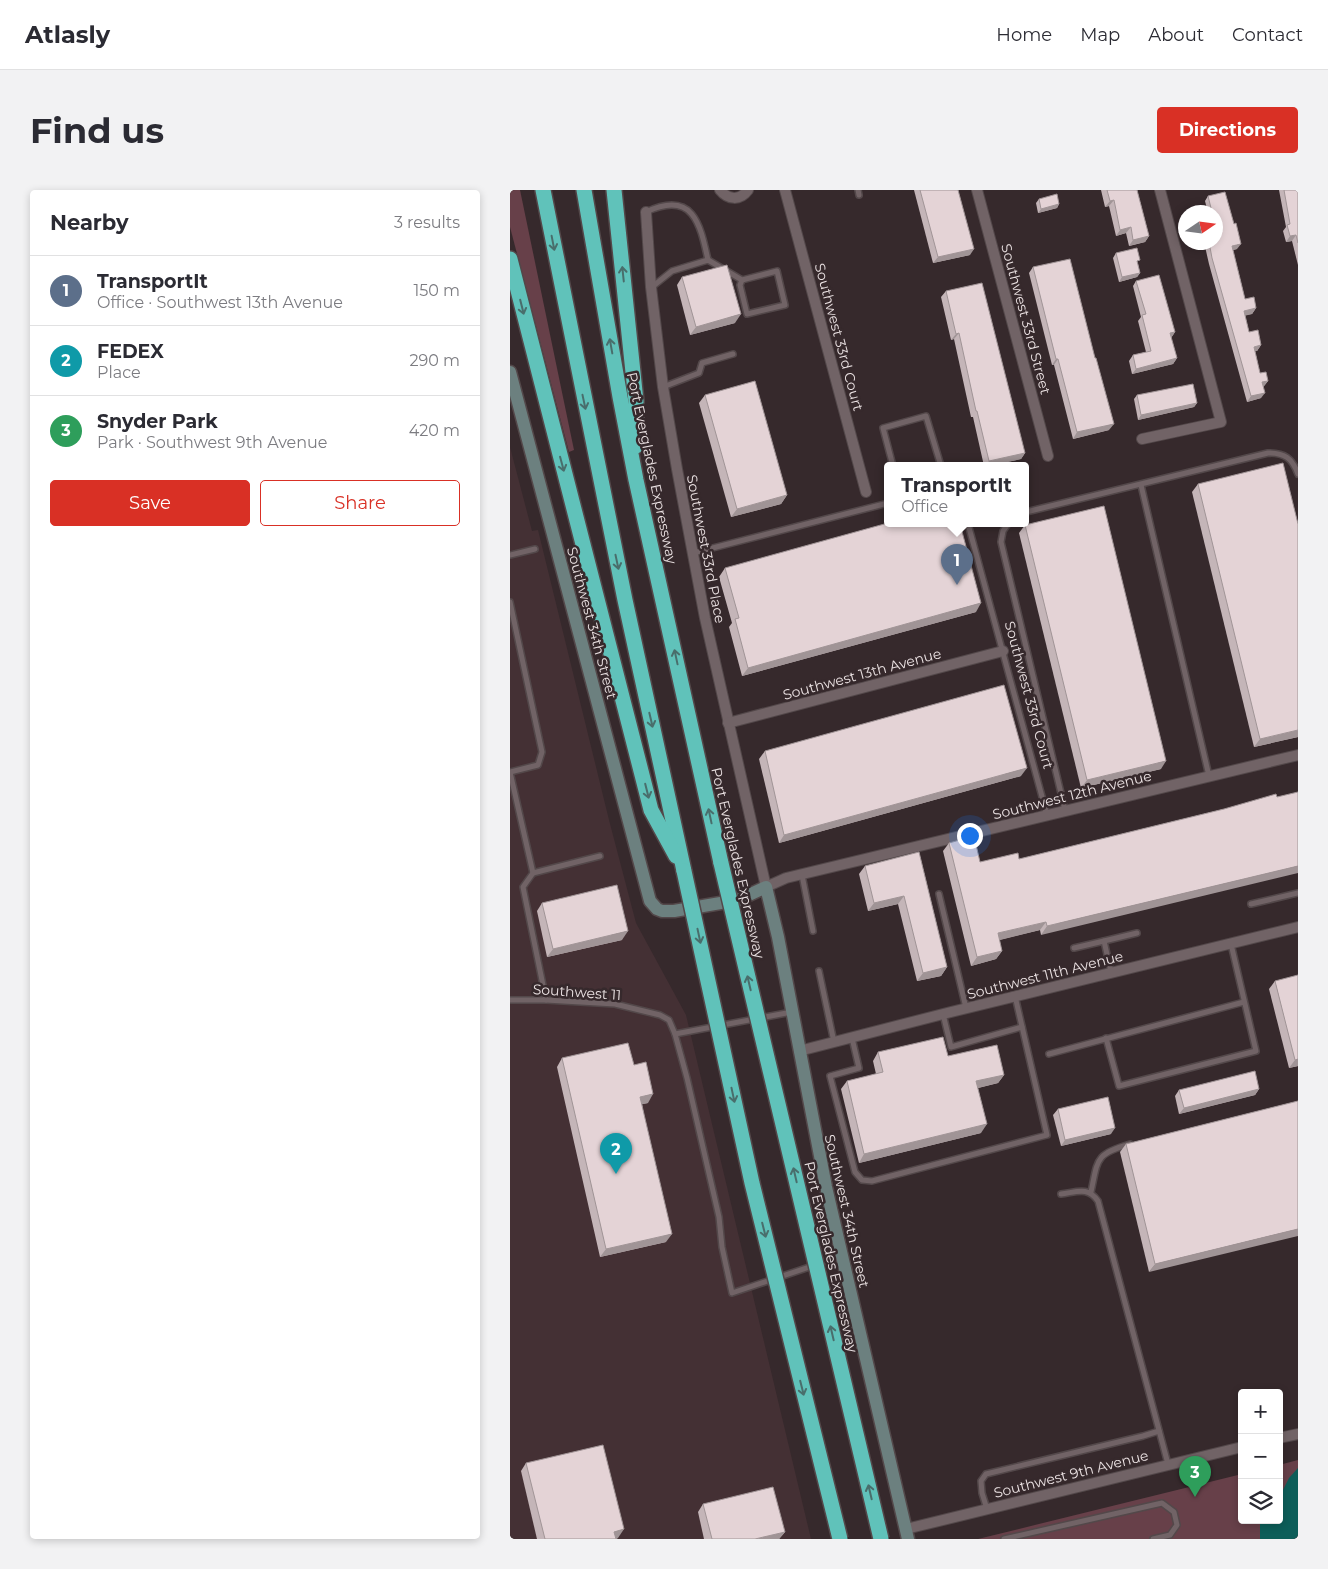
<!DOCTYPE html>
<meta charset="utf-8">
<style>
:root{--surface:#fff;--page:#f2f2f3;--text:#2b2b33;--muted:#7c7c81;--line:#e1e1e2;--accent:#d93025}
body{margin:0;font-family:Montserrat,sans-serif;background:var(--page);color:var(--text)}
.controls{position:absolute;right:15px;bottom:15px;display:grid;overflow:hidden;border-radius:5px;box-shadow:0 2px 8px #0003}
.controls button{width:45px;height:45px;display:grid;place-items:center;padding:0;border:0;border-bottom:1px solid var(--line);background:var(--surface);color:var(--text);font:25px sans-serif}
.compass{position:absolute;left:668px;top:15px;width:45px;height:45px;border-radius:50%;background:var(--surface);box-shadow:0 2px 8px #0003;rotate:77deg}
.you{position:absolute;left:459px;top:645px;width:18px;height:18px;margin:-12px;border:4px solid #fff;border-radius:50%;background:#1a73e8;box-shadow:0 0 0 8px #1a73e833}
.badge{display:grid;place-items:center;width:32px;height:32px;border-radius:50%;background:var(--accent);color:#fff;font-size:16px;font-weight:700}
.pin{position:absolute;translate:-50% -41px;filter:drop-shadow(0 1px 2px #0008)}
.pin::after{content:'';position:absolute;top:26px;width:18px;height:15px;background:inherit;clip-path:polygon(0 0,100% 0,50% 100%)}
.popup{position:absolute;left:374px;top:272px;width:145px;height:65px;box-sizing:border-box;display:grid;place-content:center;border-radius:5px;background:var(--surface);filter:drop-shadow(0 1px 4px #0005);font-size:16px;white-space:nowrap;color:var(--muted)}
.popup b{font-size:19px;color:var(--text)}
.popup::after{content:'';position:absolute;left:50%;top:100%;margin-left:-10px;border:10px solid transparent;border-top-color:var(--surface)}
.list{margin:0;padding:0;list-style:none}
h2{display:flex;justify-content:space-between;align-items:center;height:65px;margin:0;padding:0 20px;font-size:21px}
h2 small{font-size:16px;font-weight:400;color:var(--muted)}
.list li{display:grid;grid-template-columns:32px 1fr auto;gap:15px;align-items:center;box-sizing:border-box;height:70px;padding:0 20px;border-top:1px solid var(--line)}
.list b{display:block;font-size:19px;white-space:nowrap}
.list p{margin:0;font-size:16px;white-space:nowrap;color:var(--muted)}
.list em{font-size:16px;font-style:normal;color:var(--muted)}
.actions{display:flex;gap:10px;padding:15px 20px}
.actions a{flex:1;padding:11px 0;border:1px solid var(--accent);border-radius:5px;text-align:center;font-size:18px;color:var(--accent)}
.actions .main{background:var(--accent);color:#fff}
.icon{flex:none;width:28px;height:28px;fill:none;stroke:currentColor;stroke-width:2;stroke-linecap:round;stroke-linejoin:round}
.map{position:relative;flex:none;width:788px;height:1349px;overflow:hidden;border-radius:5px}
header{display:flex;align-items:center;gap:30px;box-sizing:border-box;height:70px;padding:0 25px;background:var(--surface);border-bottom:1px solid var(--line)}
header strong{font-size:24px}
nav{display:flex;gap:28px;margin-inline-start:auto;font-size:18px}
.intro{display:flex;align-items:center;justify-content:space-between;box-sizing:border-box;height:120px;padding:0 30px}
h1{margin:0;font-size:35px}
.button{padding:12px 22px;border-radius:5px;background:var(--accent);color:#fff;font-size:18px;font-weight:700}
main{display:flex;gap:30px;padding:0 30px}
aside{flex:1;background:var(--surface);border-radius:5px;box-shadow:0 2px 8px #0003}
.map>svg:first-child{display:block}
.built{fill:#443034}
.green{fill:#674049}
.water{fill:#0d5e59}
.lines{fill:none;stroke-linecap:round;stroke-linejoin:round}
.lane-casing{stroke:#53484a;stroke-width:8}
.street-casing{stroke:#53484a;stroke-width:12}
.secondary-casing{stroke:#53484a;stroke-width:15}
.highway-casing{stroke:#53484a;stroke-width:18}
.lane{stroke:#716366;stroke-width:5}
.street{stroke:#716366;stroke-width:10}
.secondary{stroke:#6c807f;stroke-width:12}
.highway{stroke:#60c2ba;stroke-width:15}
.highway-bridge-casing{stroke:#53484a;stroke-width:18;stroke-linecap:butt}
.highway-bridge{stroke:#60c2ba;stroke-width:15}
.wall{fill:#c4b5b8}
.shaded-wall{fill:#a09496}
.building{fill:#e4d3d6;stroke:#a09496}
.oneway{stroke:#496e6c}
.labels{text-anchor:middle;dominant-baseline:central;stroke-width:5;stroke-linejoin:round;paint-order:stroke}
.street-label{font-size:14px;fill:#ebe2e3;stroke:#36292c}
</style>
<header>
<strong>Atlasly</strong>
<nav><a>Home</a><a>Map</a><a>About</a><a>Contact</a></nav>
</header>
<div class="intro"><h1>Find us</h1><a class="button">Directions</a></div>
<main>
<aside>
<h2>Nearby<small>3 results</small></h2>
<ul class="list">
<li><span class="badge" style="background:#5c6f8a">1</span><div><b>TransportIt</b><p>Office · Southwest 13th Avenue</p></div><em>150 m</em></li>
<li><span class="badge" style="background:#0f9aa8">2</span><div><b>FEDEX</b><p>Place</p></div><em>290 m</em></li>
<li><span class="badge" style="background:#2e9e5b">3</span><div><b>Snyder Park</b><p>Park · Southwest 9th Avenue</p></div><em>420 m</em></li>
</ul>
<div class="actions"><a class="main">Save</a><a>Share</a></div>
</aside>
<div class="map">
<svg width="788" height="1349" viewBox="0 0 788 1349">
<rect width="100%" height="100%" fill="#36292c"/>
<path class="built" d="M0,257L22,341L28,340L99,630L126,733L176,825L301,1349H0Z"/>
<g class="green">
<path d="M0,0H10L64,260L59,262L0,37Z"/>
<path d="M788,1270V1349H468L732,1284V1330H769V1275Z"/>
</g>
<path class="water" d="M788,1278V1349H750V1330H769V1308L779,1288Z"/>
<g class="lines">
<g class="lane-casing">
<g id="lane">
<path d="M348,0L349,5"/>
<path d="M136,22C183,0 190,33 198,70"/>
<path d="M142,97L162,81L198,70L232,90L267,81L275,115L237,124L230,95L232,90"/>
<path d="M153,197L189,183L192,173L223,164"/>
<path d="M383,276L373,238L416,226L431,276"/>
<path d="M631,295L699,586"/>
<path d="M516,322L758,263C775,263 782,268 788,284"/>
<path d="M458,334L537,625"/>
<path d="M498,334L493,341L491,352L555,620"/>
<path d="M183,363L378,313"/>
<path d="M0,365L25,359"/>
<path d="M0,412L32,562L28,575L0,582L23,683L13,697L36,810"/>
<path d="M23,683L90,666"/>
<path d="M292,685L303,741"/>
<path d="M429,704L456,818"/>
<path d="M741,714L788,703"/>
<path d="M564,758L594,751"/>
<path d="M309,781L324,852"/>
<path d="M601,782L594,751L627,743"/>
<path d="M0,810H36L105,814L150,825L159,830L165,844L177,888L209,1027L212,1057L222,1103L332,1066"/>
<path d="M433,824L441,857L512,837"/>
<path d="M165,844L282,822"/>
<path d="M342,848L349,878L320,886L345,982L352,990L362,991L537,945L505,806"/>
<path d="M596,848L609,896L746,861L721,754"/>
<path d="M539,864L734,812"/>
<path d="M581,1002C588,969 585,964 620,954"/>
<path d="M551,1004C567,1002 578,996 588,1011L658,1274"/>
<path d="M477,1319L472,1303L471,1291L476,1284L633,1246L649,1241"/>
<path d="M494,1349L652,1313L664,1322L667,1335L660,1345L643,1349"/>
</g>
</g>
<g class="street-casing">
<g id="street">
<path d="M210,0C218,10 230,11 238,0"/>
<path d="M275,0L356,302"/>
<path d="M467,0L538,266"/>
<path d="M136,22L141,97L153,197L167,279L195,428L256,697L276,688L788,565"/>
<path d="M632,249L711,232L650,0"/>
<path d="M218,533L493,461"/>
<path d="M289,861L441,822L788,737"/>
<path d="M769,1248L788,1244"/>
<path d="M396,1339L732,1257"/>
</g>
</g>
<g class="secondary-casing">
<path id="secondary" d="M0,182L140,711L147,719L152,721H164L228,710L256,697L268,747L316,997L398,1349"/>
</g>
<g class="highway-casing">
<g id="highway">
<path d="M33,0L115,410L174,681"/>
<path d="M74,0L110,207L126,290L211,673"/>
<path d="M104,0L126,211V256"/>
<path d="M0,69L141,620L166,666"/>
</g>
</g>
<use href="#lane" class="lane"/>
<use href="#street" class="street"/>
<use href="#secondary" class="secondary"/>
<use href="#highway" class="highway"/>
<g class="highway-bridge-casing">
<g id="highway-bridge">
<path d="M211,673L371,1349"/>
<path d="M174,681L242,993L330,1349"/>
</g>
</g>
<use href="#highway-bridge" class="highway-bridge"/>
</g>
<g class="wall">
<path d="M404,0H448L460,65L423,73Z"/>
<path d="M591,0H627L639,46L635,52L619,56L616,43L606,46L599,16L595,17Z"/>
<path d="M769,0H788V75L782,51L776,52L773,41L776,37Z"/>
<path d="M698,6L727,59L723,60L735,109L746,118L742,124L735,125L739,142L751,155L747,161H745L750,183L758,191L754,196L753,197L751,208L737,212L699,74L694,52H706V22H690L691,21L697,19L695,11Z"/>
<path d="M529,9L549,14L547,18L528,23L526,13Z"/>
<path d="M606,63L628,74L630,83L627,87L609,92L603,68Z"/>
<path d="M523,77L599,240L563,249L544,175H542L519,83Z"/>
<path d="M172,87L225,133L180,145L167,95Z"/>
<path d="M626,91L665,142L661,148L667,168L663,174L622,184L619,171L623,165L636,162L628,131L631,127L623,96Z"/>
<path d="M436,101L515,263L511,269L478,276H474L463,227H461L444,149L441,150L431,107Z"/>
<path d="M195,205L277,305L271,314L221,327L189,213Z"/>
<path d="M627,205L687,213L684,217L628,230L624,209Z"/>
<path d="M688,294L788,334V547L744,557L682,302Z"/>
<path d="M515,335L651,579L571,598L509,343Z"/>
<path d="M215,378L466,422L232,486L219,437L222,433L209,387Z"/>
<path d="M255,561L511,586L269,653L249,569Z"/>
<path d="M714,619L531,745L530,740L489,750L492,761L486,769L461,776L433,661L439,653L470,672L509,669Z"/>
<path d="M409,662L437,777L431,786L407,791L388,714L358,721L349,684L355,676Z"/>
<path d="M32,713L112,750L37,767L27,721Z"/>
<path d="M765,791L788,876L779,878L759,799Z"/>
<path d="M368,862L438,866L494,885L488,893L468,898L471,943L349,973L331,899L337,891L366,884L363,871Z"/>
<path d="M52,868L124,875L138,913L132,914L156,1052L90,1067L47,877Z"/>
<path d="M749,899L745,905L669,924L665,906L669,900Z"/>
<path d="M788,911L639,1082L610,962L616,954Z"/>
<path d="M548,919L601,944L551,956L543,925Z"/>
<path d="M16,1273L108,1348L106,1349H27L11,1281Z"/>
<path d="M193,1314L275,1342L269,1349H194L188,1322Z"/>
</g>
<g class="shaded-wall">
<path d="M604,10L599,16L595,17L600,11Z"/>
<path d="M549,14L547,18L528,23L531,19Z"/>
<path d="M621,37L616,43L606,46L610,40Z"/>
<path d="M786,45L782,51L776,52L780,46Z"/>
<path d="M639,46L635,52L619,56L623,50Z"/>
<path d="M731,54L727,59L718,61L722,56Z"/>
<path d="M464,59L460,65L423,73L428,67Z"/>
<path d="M630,83L627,87L609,92L612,87Z"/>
<path d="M746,118L742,124L730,127L734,121Z"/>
<path d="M231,124L225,133L180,145L186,137Z"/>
<path d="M665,142L661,148L660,143Z"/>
<path d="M449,143L444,149L441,150L446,144Z"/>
<path d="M751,155L747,161L740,162L744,157Z"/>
<path d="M667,168L663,174L622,184L626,179Z"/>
<path d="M546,169H548L544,175H542Z"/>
<path d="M758,191L754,196L748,198L752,192Z"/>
<path d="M755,203L751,208L737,212L741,206Z"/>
<path d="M687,213L684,217L628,230L631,225Z"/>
<path d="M604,234L599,240L563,249L567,242Z"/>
<path d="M515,263L511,269L478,276H475L479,271Z"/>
<path d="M277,305L271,314L221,327L227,319Z"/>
<path d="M471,413L466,422L232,486L238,478Z"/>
<path d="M788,540V547L744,557L750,549Z"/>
<path d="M656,571L651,579L571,598L577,590Z"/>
<path d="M517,578L511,586L269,653L274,645Z"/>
<path d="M788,676V683L531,745L537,736Z"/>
<path d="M394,706L388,714L358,721L364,713Z"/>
<path d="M536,732L530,740L482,752L488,743Z"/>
<path d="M118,741L112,750L37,767L43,759Z"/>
<path d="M492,761L486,769L461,776L467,767Z"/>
<path d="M437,777L431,786L407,791L413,783Z"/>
<path d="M788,869V876L779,878L785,870Z"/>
<path d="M494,885L488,893L460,900L466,891Z"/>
<path d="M749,899L745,905L669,924L674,918Z"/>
<path d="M143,904L138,913L124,916L130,907Z"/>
<path d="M477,934L471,943L349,973L354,964Z"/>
<path d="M605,938L601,944L551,956L555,950Z"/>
<path d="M788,1039V1046L639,1082L645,1074Z"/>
<path d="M162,1044L156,1052L90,1067L96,1059Z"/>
<path d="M114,1339L108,1348L104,1349V1342Z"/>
<path d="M275,1342L269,1349H245Z"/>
</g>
<g class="building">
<path d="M410,0H448L464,59L428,67Z"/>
<path d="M597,0H627L639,46L623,50L621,37L610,40L604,10L600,11Z"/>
<path d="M774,0H788V53L786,45L780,46L777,35L780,34Z"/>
<path d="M715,2L724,34L726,33L731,54L722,56L735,109L744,107L746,118L734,121L739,142L748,140L751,155L744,157L750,183L756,182L758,191L752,192L755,203L741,206L702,68L699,52H706V22H692L691,21L701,18L698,6Z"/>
<path d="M547,4L549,14L531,19L529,9Z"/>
<path d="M627,58L630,70L627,71L630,83L612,87L606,63Z"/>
<path d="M560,69L585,168H586L604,234L567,242L548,169H546L523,77Z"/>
<path d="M217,75L231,124L186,137L172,87Z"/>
<path d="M649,85L665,142L660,143L667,168L626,179L623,165L641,161L632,125L636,124L626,91Z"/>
<path d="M472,93L515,263L479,271L467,221H466L449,143L446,144L436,101Z"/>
<path d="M245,191L277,305L227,319L195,205Z"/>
<path d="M683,194L687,213L631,225L627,205Z"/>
<path d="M773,273L788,334V540L750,549L688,294Z"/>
<path d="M594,316L656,571L577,590L515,335Z"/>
<path d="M378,333L450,334L471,413L238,478L225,429L229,428L215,378Z"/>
<path d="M494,495L517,578L274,645L255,561Z"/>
<path d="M788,602V676L537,736L536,732L488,743L492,761L467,767L439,653L464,646L470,672L508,663L509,669L714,619L766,604L767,607Z"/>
<path d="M409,662L437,777L413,783L394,706L364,713L355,676Z"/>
<path d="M107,695L118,741L43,759L32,713Z"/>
<path d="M788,785V869L785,870L765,791Z"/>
<path d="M433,847L438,866L487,855L494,885L466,891L477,934L354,964L337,891L373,882L368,862Z"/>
<path d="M118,853L124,875L136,872L143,904L130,907L162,1044L96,1059L52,868Z"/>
<path d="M745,881L749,899L674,918L669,900Z"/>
<path d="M598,907L605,938L555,950L548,919Z"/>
<path d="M788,911V1039L645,1074L616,954Z"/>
<path d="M93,1255L114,1339L104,1342L106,1349H35L16,1273Z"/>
<path d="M263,1297L275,1342L245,1349H202L193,1314Z"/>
</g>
<defs><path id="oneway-shaft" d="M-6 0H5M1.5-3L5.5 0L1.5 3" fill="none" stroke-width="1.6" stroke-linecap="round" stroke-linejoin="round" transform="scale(1.25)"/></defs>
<g class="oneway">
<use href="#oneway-shaft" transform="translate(43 53) rotate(79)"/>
<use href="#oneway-shaft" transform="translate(113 84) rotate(-96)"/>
<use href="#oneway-shaft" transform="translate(12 117) rotate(76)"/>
<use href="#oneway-shaft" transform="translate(101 156) rotate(-100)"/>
<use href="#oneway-shaft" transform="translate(74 212) rotate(78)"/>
<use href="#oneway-shaft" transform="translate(52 274) rotate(75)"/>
<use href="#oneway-shaft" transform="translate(107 372) rotate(78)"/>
<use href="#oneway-shaft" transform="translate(166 467) rotate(-102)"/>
<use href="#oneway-shaft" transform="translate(141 530) rotate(77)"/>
<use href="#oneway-shaft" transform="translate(137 601) rotate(76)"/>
<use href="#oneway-shaft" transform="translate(200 626) rotate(-102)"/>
<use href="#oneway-shaft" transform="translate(189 746) rotate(78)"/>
<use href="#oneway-shaft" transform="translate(239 793) rotate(-103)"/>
<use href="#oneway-shaft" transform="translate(223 905) rotate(78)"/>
<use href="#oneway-shaft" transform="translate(285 985) rotate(-103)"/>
<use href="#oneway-shaft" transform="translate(254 1040) rotate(76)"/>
<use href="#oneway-shaft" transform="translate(322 1143) rotate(-103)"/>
<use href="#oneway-shaft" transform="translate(292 1198) rotate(76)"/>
<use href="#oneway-shaft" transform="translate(360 1302) rotate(-103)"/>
</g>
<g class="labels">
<g class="street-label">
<text transform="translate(516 129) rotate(75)">Southwest 33rd Street</text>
<text transform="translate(329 147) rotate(75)">Southwest 33rd Court</text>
<text transform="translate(142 278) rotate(78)">Port Everglades Expressway</text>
<text transform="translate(196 359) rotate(79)">Southwest 33rd Place</text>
<text transform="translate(82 433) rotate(75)">Southwest 34th Street</text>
<text transform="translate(352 484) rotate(-15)">Southwest 13th Avenue</text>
<text transform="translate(519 505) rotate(75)">Southwest 33rd Court</text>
<text transform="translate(562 605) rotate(-14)">Southwest 12th Avenue</text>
<text transform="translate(228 673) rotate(77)">Port Everglades Expressway</text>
<text transform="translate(535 785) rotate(-14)">Southwest 11th Avenue</text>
<text transform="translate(67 802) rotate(4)">Southwest 11</text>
<text transform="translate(337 1021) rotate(77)">Southwest 34th Street</text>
<text transform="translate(321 1067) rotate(77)">Port Everglades Expressway</text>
<text transform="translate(561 1284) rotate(-14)">Southwest 9th Avenue</text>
</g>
</g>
</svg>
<div class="controls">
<button>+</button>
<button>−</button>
<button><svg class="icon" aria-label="layers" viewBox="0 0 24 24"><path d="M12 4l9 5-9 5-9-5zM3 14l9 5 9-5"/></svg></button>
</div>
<svg class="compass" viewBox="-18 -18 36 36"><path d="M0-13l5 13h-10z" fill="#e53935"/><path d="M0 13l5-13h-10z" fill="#7c7c81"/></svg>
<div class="you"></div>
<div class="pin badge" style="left:447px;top:395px;background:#5c6f8a">1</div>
<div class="popup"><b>TransportIt</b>Office</div>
<div class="pin badge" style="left:106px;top:984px;background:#0f9aa8">2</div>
<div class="pin badge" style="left:685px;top:1307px;background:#2e9e5b">3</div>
</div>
</main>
